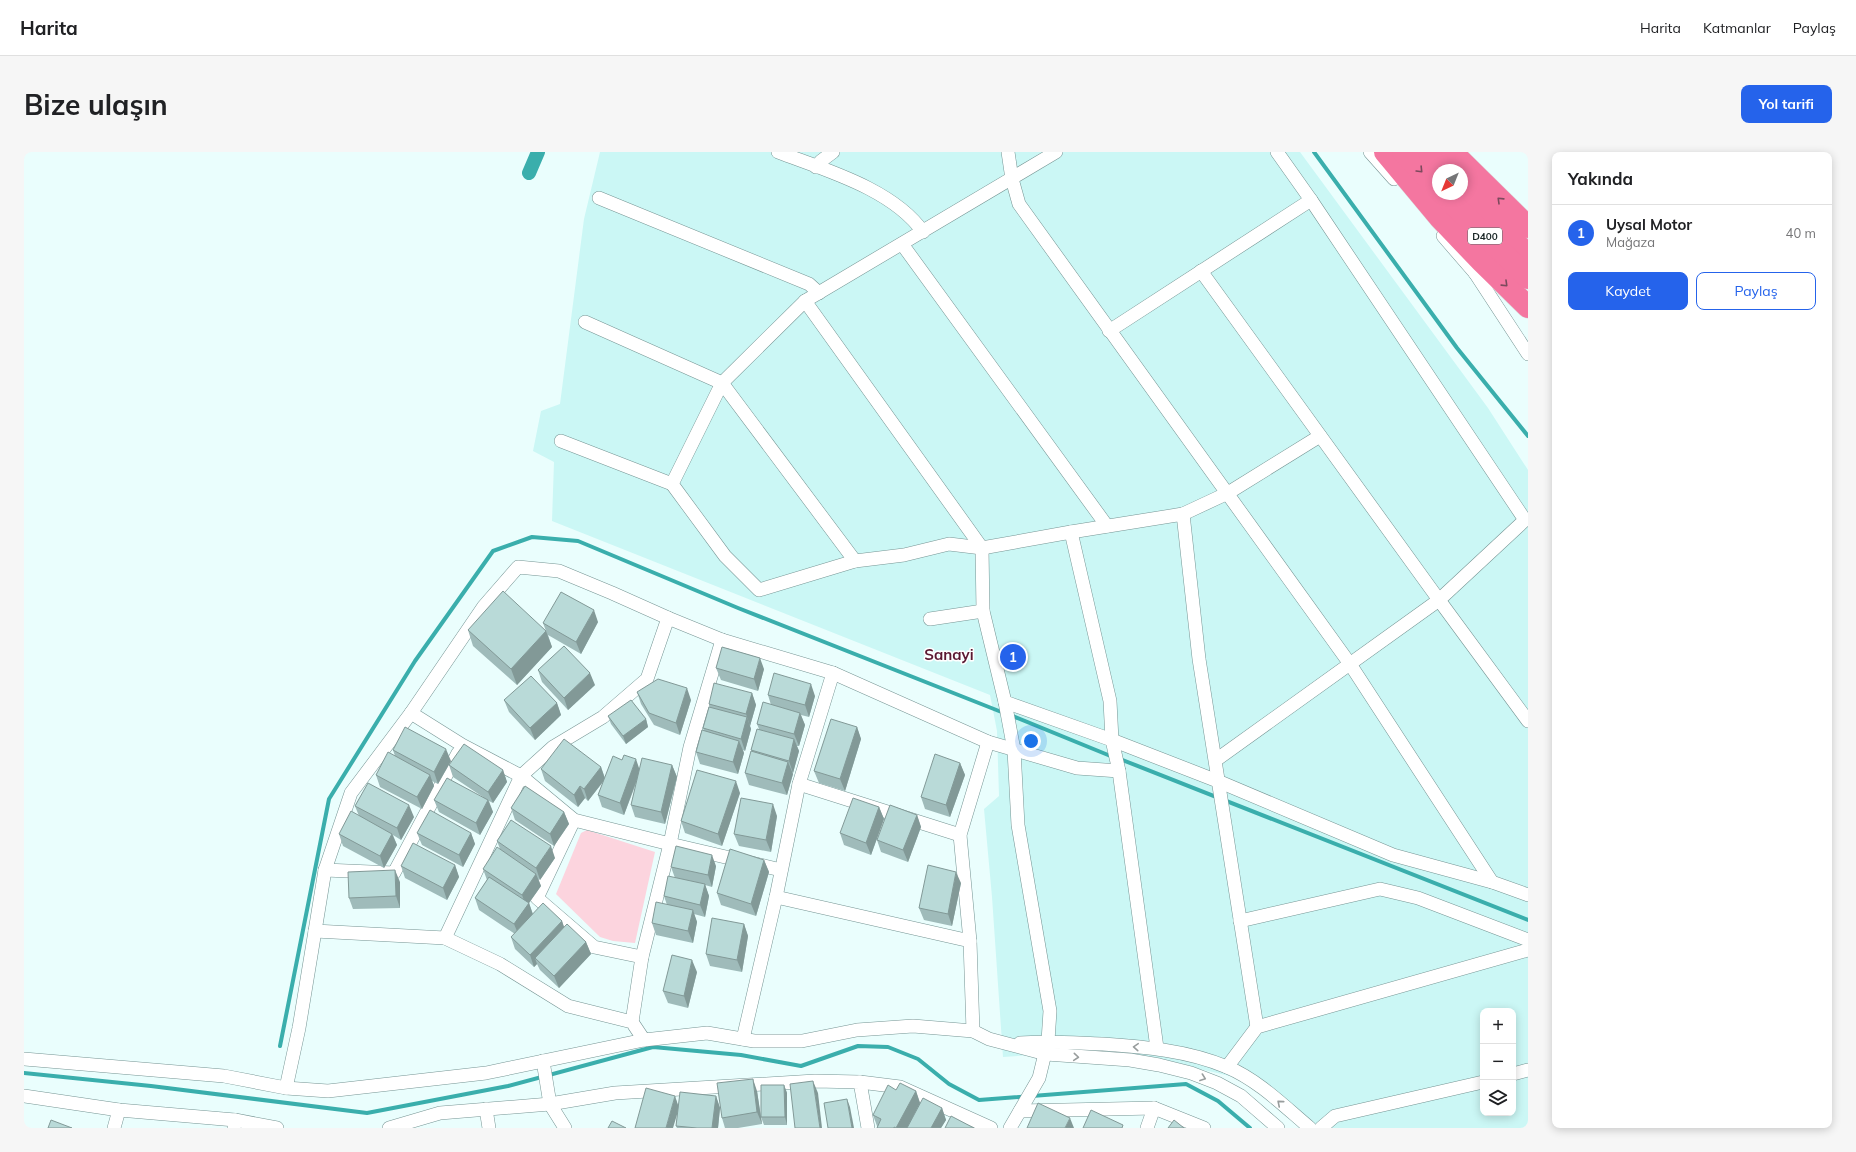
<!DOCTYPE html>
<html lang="tr">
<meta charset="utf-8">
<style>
:root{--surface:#fff;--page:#f6f6f6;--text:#202124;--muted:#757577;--line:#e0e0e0;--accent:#2563eb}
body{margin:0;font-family:Mulish,sans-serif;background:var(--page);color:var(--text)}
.controls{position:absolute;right:12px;bottom:12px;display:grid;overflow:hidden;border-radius:8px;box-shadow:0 2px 10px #0003}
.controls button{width:36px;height:36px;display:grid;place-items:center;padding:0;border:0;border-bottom:1px solid var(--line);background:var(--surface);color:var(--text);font:20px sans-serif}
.compass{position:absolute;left:1408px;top:12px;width:36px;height:36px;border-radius:50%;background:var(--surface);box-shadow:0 2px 10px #0003;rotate:223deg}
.you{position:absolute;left:1007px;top:589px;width:14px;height:14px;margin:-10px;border:3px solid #fff;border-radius:50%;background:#1a73e8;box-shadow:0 0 0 6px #1a73e833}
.badge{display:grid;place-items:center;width:26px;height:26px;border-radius:50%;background:var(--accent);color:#fff;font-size:13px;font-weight:700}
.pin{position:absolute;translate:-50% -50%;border:2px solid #fff;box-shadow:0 1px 4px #0006}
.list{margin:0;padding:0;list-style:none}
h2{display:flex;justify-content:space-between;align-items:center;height:52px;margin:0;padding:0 16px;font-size:17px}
h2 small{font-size:13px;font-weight:400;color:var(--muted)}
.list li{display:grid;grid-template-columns:26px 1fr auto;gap:12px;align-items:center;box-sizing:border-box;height:56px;padding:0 16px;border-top:1px solid var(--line)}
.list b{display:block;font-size:15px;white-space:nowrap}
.list p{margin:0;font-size:13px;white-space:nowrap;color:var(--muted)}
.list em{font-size:13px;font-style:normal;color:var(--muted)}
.actions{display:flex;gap:8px;padding:12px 16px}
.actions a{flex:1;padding:9px 0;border:1px solid var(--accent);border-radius:8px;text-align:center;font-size:14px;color:var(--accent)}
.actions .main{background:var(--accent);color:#fff}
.icon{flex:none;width:22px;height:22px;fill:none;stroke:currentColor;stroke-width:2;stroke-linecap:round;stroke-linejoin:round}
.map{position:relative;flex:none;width:1504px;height:976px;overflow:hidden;border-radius:8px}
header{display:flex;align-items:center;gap:24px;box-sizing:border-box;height:56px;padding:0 20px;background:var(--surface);border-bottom:1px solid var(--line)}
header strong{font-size:19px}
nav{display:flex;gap:22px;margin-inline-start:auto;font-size:14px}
.intro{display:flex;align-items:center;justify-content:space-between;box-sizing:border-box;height:96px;padding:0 24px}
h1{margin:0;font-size:28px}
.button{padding:10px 18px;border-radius:8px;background:var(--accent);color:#fff;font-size:14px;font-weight:700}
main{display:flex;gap:24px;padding:0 24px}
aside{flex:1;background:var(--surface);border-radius:8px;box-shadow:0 2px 10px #0003}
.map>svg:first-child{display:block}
.built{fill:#cbf7f5;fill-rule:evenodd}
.green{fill:#fcd4de}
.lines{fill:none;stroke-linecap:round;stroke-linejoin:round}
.stream{stroke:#3aaeac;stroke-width:4}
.canal{stroke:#3aaeac;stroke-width:14}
.street-casing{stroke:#769594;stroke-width:14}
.highway-casing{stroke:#dadcdc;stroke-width:23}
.street{stroke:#fff;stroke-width:13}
.highway{stroke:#f476a0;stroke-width:22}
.wall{fill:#9fbbba}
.shaded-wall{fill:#829997}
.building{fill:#b9dad8;stroke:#829997}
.oneway{stroke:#7c4a5d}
.oneway2{stroke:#989d9d}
.labels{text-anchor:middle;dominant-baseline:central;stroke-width:3;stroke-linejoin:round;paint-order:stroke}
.shield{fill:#fff;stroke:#5f6767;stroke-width:1}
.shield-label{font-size:10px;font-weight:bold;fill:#1a2626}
.district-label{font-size:15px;font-weight:bold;fill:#5b1932;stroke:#fff}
</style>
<header>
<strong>Harita</strong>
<nav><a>Harita</a><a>Katmanlar</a><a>Paylaş</a></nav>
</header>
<div class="intro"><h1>Bize ulaşın</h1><a class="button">Yol tarifi</a></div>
<main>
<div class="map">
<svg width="1504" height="976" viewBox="0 0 1504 976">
<rect width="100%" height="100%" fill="#eafefd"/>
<path class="built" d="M576,0H1276L1464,256L1504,318V976H1278L1224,928L1087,897L979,905L968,745L960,657L975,644L973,579L966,543L528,369L530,310L509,299L517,259L536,252L560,67ZM1459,859H1489V961H1459Z"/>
<path class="green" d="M563,678L631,700L611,791L589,789L576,785L532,742L557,681Z"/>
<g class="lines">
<g class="stream">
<path d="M1290,0L1433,196L1504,284"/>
<path d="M986,563L1089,605"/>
<path d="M1096,607L1504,768"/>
<path d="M256,894L305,647L391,509L469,399L508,385L554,389L714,456L980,561"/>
<path d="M0,921L127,934L343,961L484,934L629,895L717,903L777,914L834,894L864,895L894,907L925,932L955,948L1162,932L1194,949L1226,976"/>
</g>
<path class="canal" d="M505,21L514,0"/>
<g class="street-casing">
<g id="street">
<path d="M754,0C801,18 869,37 899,80"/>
<path d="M984,0L988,27L995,52L1326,512L1468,730"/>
<path d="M1032,0L781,149L698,231L648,332L701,404L735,438L831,409L880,403L925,392L958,396L1047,380L1086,549L1088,588L1095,619L1133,896"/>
<path d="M1253,0L1287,48L1501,368L1415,448L1504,569"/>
<path d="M1346,0L1370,27"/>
<path d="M792,15L797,9L809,0"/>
<path d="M575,46L785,132L795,141"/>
<path d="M1419,84L1451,121L1458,110"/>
<path d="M878,92L1083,374"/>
<path d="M1177,119L1415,448L1192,608"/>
<path d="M1451,121L1504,202"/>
<path d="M781,149L958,396L959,459L981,550L1088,588L1196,630L1369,703L1468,730L1504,743"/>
<path d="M561,170L698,231L831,409"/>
<path d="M1085,179L1287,48"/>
<path d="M537,289L648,332"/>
<path d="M1159,362L1204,341L1296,284"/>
<path d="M1047,380L1159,362L1175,507L1233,875"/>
<path d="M906,467L959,459"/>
<path d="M981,550L990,598L994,673L1026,859L1024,889L1015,926L986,976"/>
<path d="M387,561L460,454L494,415L535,419L588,441L644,466"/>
<path d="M775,632L936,683"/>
<path d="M550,668L513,746L570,795L618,805"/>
<path d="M301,718L370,721L434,601"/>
<path d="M752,745L946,789"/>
<path d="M1216,769L1356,737L1394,746L1504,788"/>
<path d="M421,786L497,624L550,668L646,692L757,718"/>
<path d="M608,870L618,805L646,692L666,595L698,488"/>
<path d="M949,879L946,789L936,683L964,590"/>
<path d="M719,887L752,745L775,632L809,521"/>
<path d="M620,888L608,870L544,854L476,812L421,786L291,779L301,718L327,641L387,561L438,593L497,624L529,595L579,565L623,527L644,466L698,488L809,521L964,590L1053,616L1095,619"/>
<path d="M996,891C1024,889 1050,891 1078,892C1120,895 1163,898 1203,915C1234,928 1260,954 1286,976"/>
<path d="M0,907L200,924L262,936L304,939L462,921L620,888L683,881L730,889H778L833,878L889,874L949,879L965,887L1022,902L1106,908L1135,913L1167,921L1193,931L1217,944L1254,976"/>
<path d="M519,909L526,952L541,976"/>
<path d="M1203,915L1233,875L1504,798"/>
<path d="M1489,922L1504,918"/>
<path d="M836,930L876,935L967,976"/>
<path d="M262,936L275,876L291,779"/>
<path d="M0,944L95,958L211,968"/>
<path d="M462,957L465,976"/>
<path d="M996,959L1130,956"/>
<path d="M90,976L95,958"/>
<path d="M210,976L211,968L253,976"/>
<path d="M365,976L416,961L526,952L591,941L791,929L836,930L844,976"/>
<path d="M1123,976L1130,956L1180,976"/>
<path d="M1297,976L1311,964L1459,930"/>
</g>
</g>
<g class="highway-casing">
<g id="highway">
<path d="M1361,0L1416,66L1458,110L1504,155"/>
<path d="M1379,0L1414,37"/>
<path d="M1405,0L1421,18"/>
<path d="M1428,0L1504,75"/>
<path d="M1438,37L1504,103"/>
<path d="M1419,42L1504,126"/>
</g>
</g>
<use href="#street" class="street"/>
<use href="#highway" class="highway"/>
</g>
<g class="wall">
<path d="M574,470L557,502L524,483L528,495L493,533L449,494L444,478L522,479L519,471Z"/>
<path d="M692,516L740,517L734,539L697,528Z"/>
<path d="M514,518L571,533L544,558L518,530Z"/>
<path d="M613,540L667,548L656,583L630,573L617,552Z"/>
<path d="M728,541L732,553L726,574L727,577L721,599L719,598L720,601L714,622L676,612L672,600L680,579L679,576L686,555L685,552Z"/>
<path d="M744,543L791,544L785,565L777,563L781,573L775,594H773L775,599L769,621L768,620L769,622L763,643L725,633L721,621L728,599L727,598L735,577L733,572L747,553Z"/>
<path d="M480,548L533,551L537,563L511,588L485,560Z"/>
<path d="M584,564L622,567L624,575L602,592L587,572Z"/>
<path d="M833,575L837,587L821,639L795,631L790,619Z"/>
<path d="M369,598L427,609L414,632L408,629L410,634L398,657L356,635L352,623L371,604Z"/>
<path d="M936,611L941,623L926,665L901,657L897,645Z"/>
<path d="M425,613L479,618L483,630L469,651L465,649L469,660L456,683L415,660L410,648L459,645L429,625Z"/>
<path d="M648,613L653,625L641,672L611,665L607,653L613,629L600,663L578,655L574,643L579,630L564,649L561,646L554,655L521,629L517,617L577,615L581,626L616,617Z"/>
<path d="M716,641L698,694L661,681L657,669Z"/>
<path d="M331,654L390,665L377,688L369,683L373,693L360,716L319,694L315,682L335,664Z"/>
<path d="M855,655L860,667L847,703L820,693L816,681Z"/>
<path d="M487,656L540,660L545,672L530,694L491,668Z"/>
<path d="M893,663L897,675L884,710L857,700L853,688Z"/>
<path d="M753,664L747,700L715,694L710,682Z"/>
<path d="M393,681H447L451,692L439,715L398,693Z"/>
<path d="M473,689L531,706L516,728L514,726L517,734L505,751L509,762L538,769L540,775L562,790L567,802L535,836L516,818L513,812L510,815L491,797L487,785L491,782L455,758L451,746L463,728L459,717L476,697Z"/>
<path d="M740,708L745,720L732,764L697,753L693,741Z"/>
<path d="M431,713L435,725L423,748L381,726L377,714Z"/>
<path d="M692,714L688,735L681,733L685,744L681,765L670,762L673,770L669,791L632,783L628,771L643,753L640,744L651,726L647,715Z"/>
<path d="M376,730V756L329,757L325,746Z"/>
<path d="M937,731L928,774L900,768L895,756Z"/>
<path d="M720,772L724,784L718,820L686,814L682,802Z"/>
<path d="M673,820L664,856L644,851L639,839Z"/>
<path d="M760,933L763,941V973H740L737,965Z"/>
<path d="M872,938L892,939L896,951L918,956L922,968L917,976H853V974L849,963Z"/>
<path d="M733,939L738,972L714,976H701L698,966Z"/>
<path d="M651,944L654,954L692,944L696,956L694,976H653L652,974L654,960Z"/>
</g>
<g class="shaded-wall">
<path d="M570,458L574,470L557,502L552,490Z"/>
<path d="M522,479L528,495L493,533L487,517Z"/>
<path d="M736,506L740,517L734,539L730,527Z"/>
<path d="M566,521L571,533L544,558L540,546Z"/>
<path d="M787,532L791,544L785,565L781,553Z"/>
<path d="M663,536L667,548L656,583L652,571Z"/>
<path d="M728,541L732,553L726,574L722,562Z"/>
<path d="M533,551L537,563L511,588L506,576Z"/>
<path d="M776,561L781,573L775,594L770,582Z"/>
<path d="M723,565L727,577L721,599L717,587Z"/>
<path d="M622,567L624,575L602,592L599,584Z"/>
<path d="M833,575L837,587L821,639L816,627Z"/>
<path d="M770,587L775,599L769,621L765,609Z"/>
<path d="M715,589L720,601L714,622L709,610Z"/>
<path d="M422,597L427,609L414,632L410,620Z"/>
<path d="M612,607L616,619L600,663L596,651Z"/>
<path d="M764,610L769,622L763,643L758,631Z"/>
<path d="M936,611L941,623L926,665L922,653Z"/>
<path d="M648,613L653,625L641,672L637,660Z"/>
<path d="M577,615L581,627L564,649L560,637Z"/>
<path d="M479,618L483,630L469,651L464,640Z"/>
<path d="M406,623L410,634L398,657L393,645Z"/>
<path d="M712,629L716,641L698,694L694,682Z"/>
<path d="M556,634L561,646L554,655L550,643Z"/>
<path d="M464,648L469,660L456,683L452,671Z"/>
<path d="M749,652L753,664L747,700L742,688Z"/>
<path d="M385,653L390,665L377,688L373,676Z"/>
<path d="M855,655L860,667L847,703L842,691Z"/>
<path d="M540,660L545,672L530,694L526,682Z"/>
<path d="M893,663L897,675L884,710L879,698Z"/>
<path d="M447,681L451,692L439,715L435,703Z"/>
<path d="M368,682L373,693L360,716L356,704Z"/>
<path d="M527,694L531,706L516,728L512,716Z"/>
<path d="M688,703L692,714L688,735L684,723Z"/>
<path d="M740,708L745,720L732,764L727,752Z"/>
<path d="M431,713L435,725L423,748L419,736Z"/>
<path d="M371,718L376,730V756L372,744Z"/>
<path d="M932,720L937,731L928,774L924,762Z"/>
<path d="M512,722L517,734L505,751L509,763L495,784L490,772L502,754L498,743Z"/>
<path d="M681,732L685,744L681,765L676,753Z"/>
<path d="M669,758L673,770L669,791L664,779Z"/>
<path d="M538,769L542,781L511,806L513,812L510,815L506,803Z"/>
<path d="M720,772L724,784L718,820L713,808Z"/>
<path d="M562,790L567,802L535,836L530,824Z"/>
<path d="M668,808L673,820L664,856L660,844Z"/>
<path d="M729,927L733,939L738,972L733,960Z"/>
<path d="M789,929L794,941L798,976H796Z"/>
<path d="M760,933L763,941V973L761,965Z"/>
<path d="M892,939L896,951L883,976H872Z"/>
<path d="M651,944L655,956L649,976H642Z"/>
<path d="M692,944L696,956L694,976H688Z"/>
<path d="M823,947L826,955L830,976H828Z"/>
<path d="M918,956L922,968L917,976H907Z"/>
<path d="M1046,966L1050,976H1041Z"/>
</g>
<g class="building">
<path d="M479,439L522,479L487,517L444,478Z"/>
<path d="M537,440L570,458L552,490L519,471Z"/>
<path d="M540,494L566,521L540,546L514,518Z"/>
<path d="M698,495L736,506L730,527L692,516Z"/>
<path d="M750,521L787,532L781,553L744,543Z"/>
<path d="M507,524L533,551L506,576L480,548Z"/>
<path d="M634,527L663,536L652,571L625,561L613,540Z"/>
<path d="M690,531L728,541L722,562L685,552Z"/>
<path d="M607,548L622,567L599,584L584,564Z"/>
<path d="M739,550L776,561L770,582L733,572Z"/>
<path d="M685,555L723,565L717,587L679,576Z"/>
<path d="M807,567L833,575L816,627L790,619Z"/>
<path d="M381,575L422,597L410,620L369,598Z"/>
<path d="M733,577L770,587L765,609L727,598Z"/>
<path d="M678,578L715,589L709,610L672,600Z"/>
<path d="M540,587L577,615L560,637L556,634L550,643L517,617Z"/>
<path d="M440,592L479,618L464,640L425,613Z"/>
<path d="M727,599L764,610L758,631L721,621Z"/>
<path d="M364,600L406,623L393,645L352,623Z"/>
<path d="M911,602L936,611L922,653L897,645Z"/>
<path d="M600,603L612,607L596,651L574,643L589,604L598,608Z"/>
<path d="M618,606L648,613L637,660L607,653Z"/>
<path d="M673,618L712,629L694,682L657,669Z"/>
<path d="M423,626L464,648L452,671L410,648Z"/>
<path d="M344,631L385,653L373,676L331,654Z"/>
<path d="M501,634L540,660L526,682L487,656Z"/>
<path d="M717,646L749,652L742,688L710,682Z"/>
<path d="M829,646L855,655L842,691L816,681Z"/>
<path d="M866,653L893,663L879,698L853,688Z"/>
<path d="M406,658L447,681L435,703L393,681Z"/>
<path d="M327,659L368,682L356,704L315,682Z"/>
<path d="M487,668L527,694L512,716L473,689Z"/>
<path d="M389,691L431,713L419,736L377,714Z"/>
<path d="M652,694L688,703L684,723L647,715Z"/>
<path d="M473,695L512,722L498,743L459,717Z"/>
<path d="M706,697L740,708L727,752L693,741Z"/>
<path d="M904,713L932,720L924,762L895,756Z"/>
<path d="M371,718L372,744L325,746L324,720Z"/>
<path d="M644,724L681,732L676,753L640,744Z"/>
<path d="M465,725L505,751L490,772L451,746Z"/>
<path d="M632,750L669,758L664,779L628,771Z"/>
<path d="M519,751L538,769L506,803L487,785Z"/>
<path d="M688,766L720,772L713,808L682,802Z"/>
<path d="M543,772L562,790L530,824L511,806Z"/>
<path d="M648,803L668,808L660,844L639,839Z"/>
<path d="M729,927L733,960L698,966L693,931Z"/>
<path d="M789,929L796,976H771L766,932Z"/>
<path d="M876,931L892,939L872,976L870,975V976H853L857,967L849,963L864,933L872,938Z"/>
<path d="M737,933H760L761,965H737Z"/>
<path d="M622,936L651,944L642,976H611Z"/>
<path d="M656,940L692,944L688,976H673L652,974Z"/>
<path d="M899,946L918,956L907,976H883Z"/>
<path d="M823,947L828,976H804L800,951Z"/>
<path d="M1014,951L1046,966L1041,976H1003Z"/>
<path d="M1067,958L1099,973L1098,976H1059Z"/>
<path d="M927,964L950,976H921Z"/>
<path d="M27,968L48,976H24Z"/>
<path d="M1150,968L1160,976H1144Z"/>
<path d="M588,969L602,976H584Z"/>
</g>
<defs><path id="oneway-chevron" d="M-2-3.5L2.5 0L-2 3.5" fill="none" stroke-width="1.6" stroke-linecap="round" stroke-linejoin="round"/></defs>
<g class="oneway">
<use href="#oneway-chevron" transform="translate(1396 18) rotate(46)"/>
<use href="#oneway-chevron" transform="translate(1476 48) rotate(-136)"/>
<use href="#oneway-chevron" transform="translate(1481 132) rotate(44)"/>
</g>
<g class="oneway2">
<use href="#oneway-chevron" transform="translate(1112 895) rotate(-176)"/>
<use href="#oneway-chevron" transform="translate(1052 905) rotate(5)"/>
<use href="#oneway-chevron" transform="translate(1179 926) rotate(20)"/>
<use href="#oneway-chevron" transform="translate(1256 951) rotate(-140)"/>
</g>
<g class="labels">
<rect class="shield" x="1444" y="76" width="34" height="16" rx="3"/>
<g class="shield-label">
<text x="1461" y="84">D400</text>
</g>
<g class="district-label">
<text x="925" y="502">Sanayi</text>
</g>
</g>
</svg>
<div class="controls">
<button>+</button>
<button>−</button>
<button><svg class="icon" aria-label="layers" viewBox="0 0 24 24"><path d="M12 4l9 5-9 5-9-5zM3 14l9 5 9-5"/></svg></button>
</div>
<svg class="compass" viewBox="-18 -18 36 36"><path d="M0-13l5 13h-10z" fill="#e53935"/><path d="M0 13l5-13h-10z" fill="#757577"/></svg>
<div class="you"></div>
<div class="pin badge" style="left:989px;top:505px">1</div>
</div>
<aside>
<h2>Yakında<small></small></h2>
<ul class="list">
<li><span class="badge">1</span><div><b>Uysal Motor</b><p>Mağaza</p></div><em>40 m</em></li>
</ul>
<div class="actions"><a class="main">Kaydet</a><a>Paylaş</a></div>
</aside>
</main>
